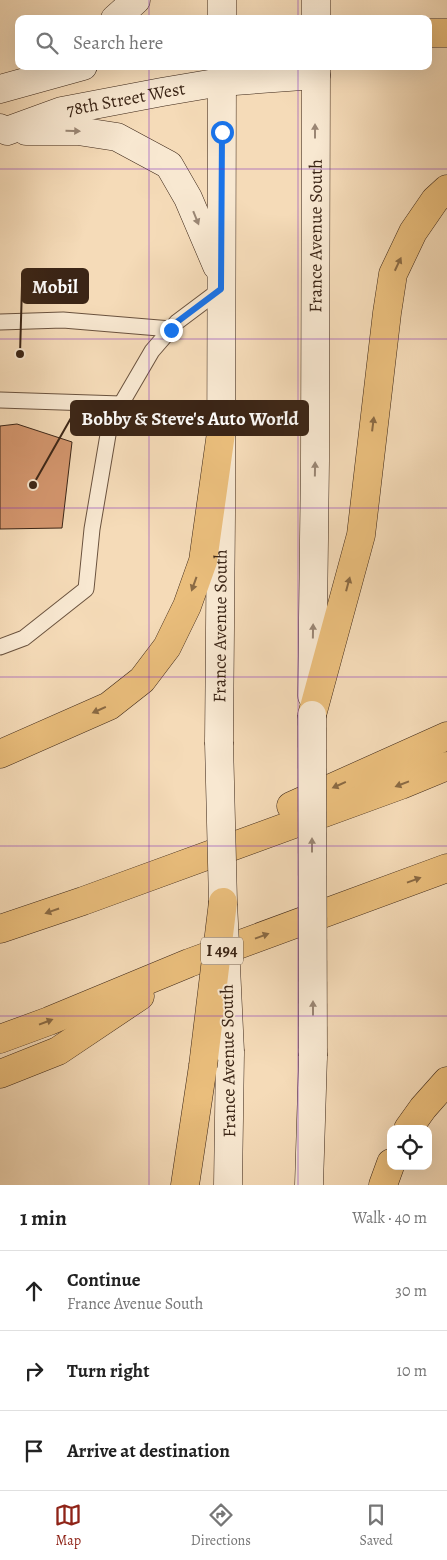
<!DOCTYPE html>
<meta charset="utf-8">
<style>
:root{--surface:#fff;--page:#f2f2f2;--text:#222;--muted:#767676;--line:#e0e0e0;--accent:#8f2418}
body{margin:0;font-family:Alegreya,serif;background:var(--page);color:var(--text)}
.controls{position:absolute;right:15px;bottom:15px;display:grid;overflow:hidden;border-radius:10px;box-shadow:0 5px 20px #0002}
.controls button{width:45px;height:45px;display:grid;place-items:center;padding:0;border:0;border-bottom:1px solid var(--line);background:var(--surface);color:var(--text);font:25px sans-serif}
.stop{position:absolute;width:15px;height:15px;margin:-11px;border:4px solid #1a73e8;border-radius:50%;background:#fff}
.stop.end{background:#1a73e8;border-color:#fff;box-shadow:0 1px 5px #0008}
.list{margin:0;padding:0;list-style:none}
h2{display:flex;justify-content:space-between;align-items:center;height:65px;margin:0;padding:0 20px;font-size:21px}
h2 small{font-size:16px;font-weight:400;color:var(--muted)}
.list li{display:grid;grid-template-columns:32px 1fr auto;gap:15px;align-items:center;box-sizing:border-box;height:80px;padding:0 20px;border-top:1px solid var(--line)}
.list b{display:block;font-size:19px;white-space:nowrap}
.list p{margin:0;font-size:16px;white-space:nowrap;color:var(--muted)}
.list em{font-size:16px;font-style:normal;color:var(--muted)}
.icon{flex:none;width:28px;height:28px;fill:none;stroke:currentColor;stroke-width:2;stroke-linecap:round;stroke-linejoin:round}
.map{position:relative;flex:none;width:447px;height:1185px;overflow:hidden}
.search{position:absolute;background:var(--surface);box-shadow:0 5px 20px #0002;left:15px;right:15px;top:15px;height:55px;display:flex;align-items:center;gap:12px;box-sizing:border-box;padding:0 18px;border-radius:10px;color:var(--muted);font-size:19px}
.sheet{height:305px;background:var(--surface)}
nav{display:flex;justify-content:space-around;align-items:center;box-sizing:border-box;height:70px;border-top:1px solid var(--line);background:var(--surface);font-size:14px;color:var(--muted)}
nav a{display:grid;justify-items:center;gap:2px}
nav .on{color:var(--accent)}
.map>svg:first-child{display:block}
.building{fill:#d4966e;stroke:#3b2516}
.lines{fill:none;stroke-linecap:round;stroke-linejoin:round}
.lane-casing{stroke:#6a523e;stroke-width:17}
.secondary-casing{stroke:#3b2516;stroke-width:29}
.highway-casing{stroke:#3b2516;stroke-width:29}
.lane{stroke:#f8e8d1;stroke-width:15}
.secondary{stroke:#f8e8d1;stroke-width:28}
.highway{stroke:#eabe7c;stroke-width:28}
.secondary-bridge-casing{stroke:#3b2516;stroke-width:29;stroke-linecap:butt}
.highway-bridge-casing{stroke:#3b2516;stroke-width:29;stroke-linecap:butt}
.secondary-bridge{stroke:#f8e8d1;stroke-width:28}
.highway-bridge{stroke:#eabe7c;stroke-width:28}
.oneway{fill:#9a8674}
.oneway2{fill:#8a6a44}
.route{stroke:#1a73e8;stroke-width:6}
.grid{fill:none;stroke:#7b2cbf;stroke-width:1;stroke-opacity:0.55}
.labels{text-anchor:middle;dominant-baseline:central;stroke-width:4;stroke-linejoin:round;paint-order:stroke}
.shield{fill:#f8e8d1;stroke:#74604e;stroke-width:1}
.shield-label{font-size:16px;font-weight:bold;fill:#3b2516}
.street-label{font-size:18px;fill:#3b2516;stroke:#f8e8d1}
.leader{fill:none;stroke:#3b2516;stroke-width:2}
.callout-dot{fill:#3b2516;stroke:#f8e8d1;stroke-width:2}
.callout{fill:#3b2516;stroke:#3b2516;stroke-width:2}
.callout-label{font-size:19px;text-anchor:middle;font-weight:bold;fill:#fff}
</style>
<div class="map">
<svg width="447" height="1185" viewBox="0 0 447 1185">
<rect width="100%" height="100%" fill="#f5dbb8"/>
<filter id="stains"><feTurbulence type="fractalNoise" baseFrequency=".004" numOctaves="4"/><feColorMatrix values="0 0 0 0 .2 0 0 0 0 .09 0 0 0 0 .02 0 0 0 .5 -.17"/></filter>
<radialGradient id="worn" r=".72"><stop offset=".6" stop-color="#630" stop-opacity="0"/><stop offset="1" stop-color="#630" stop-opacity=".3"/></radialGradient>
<path class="building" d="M17,424L72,442L62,528L0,529V426Z"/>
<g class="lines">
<g class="lane-casing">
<g id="lane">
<path d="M0,322L63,320L171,329"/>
<path d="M0,400L121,404"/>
<path d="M0,647L24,638L86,589L92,529L110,423L152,351L177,322L221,289"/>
</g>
</g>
<g class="secondary-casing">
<g id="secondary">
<path d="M222,0V19"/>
<path d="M316,0V19"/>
<path d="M115,19L136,0"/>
<path d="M0,89L83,66"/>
<path id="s1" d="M0,128L7,131L62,111L162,92L221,82L316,75"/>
<path d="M26,131H78L117,137L169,165L188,198L217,266"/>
<path id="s2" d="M312,696L315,461L316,66"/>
<path id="s3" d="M219,742L221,514L222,66"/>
<path d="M228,1185L230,1052"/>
<path d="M309,1185L313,1056"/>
</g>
</g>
<g class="highway-casing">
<g id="highway">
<path d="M428,33H447"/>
<path d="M312,715L361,535L387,313L393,274L413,232L435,200L447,189"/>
<path d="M0,754L109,706L142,680L167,647L187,606L203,561L221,433"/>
<path d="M291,806L447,736"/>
<path d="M0,929L83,901L401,785L447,766"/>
<path d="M0,1039L49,1021L189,963L447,868"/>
<path d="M0,1074L58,1051L140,996"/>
<path d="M408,1129L423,1108L447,1081"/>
<path d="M185,1185L203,1066"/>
<path d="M383,1185L391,1163"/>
</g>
</g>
<use href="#lane" class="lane"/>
<use href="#secondary" class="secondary"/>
<use href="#highway" class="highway"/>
<g class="secondary-bridge-casing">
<g id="secondary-bridge">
<path d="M312,715L313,1056"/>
<path d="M219,742L223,902L230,1052"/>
</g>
</g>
<g class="highway-bridge-casing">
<path id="highway-bridge" d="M203,1066L223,902"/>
</g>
<use href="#secondary-bridge" class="secondary-bridge"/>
<use href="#highway-bridge" class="highway-bridge"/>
</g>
<defs><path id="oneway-solid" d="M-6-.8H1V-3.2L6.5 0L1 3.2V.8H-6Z" transform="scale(1.25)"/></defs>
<g class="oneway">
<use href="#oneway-solid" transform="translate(73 131) rotate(2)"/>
<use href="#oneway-solid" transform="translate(315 131) rotate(-90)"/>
<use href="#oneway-solid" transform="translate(196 218) rotate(68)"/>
<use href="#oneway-solid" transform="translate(315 469) rotate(-89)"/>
<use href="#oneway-solid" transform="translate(313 631) rotate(-89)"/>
<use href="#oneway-solid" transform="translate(312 845) rotate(-90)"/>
<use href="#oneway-solid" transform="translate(313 1008) rotate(-90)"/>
</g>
<g class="oneway2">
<use href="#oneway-solid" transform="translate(398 264) rotate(-65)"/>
<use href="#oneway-solid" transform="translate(373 424) rotate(-83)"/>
<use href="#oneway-solid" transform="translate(194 584) rotate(110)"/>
<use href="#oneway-solid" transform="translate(348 584) rotate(-75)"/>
<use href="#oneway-solid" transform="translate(99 710) rotate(156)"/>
<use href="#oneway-solid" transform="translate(402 784) rotate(159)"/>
<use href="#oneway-solid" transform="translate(339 785) rotate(156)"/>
<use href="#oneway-solid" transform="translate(414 880) rotate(-20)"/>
<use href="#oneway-solid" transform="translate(52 911) rotate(161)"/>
<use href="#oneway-solid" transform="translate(262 936) rotate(-20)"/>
<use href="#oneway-solid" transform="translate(46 1022) rotate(-21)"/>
</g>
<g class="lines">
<path class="route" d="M171,330L177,322L221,289L222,132"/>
</g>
<path class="grid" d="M149,0V19M298,0V19M149,66V1185M298,66V1185M0,169H447M0,339H447M0,508H447M0,677H447M0,846H447M0,1016H447"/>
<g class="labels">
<rect class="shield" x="201" y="937.5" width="42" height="27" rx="4"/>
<g class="shield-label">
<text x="222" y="951">I 494</text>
</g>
<g class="street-label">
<text stroke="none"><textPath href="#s1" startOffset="131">78th Street West</textPath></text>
<text stroke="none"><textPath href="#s2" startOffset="460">France Avenue South</textPath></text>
<text stroke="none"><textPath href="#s3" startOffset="116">France Avenue South</textPath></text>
<text transform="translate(228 1061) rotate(-91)">France Avenue South</text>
</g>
</g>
<path class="leader" d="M20 354L22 286M33 485L71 418"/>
<g class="callout-dot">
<circle cx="20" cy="354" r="5"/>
<circle cx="33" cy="485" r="5"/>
</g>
<g class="callout">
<rect x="22" y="269" width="66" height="34" rx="5"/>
<rect x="71" y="401" width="237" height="34" rx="5"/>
</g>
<g class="callout-label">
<text x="55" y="293">Mobil</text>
<text x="190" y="425">Bobby &amp; Steve's Auto World</text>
</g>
<rect width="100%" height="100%" filter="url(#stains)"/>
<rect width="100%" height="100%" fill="url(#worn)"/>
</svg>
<div class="controls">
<button><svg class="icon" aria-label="locate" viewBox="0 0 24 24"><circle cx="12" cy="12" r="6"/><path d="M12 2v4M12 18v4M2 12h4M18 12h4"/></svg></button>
</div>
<div class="stop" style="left:222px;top:132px"></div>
<div class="stop end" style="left:171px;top:330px"></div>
<div class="search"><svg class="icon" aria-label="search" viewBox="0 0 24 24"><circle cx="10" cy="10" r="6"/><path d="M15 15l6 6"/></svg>Search here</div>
</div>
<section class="sheet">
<h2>1 min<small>Walk · 40 m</small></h2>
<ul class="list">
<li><svg class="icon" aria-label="ahead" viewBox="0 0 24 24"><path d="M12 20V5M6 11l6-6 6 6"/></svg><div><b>Continue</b><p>France Avenue South</p></div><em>30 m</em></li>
<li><svg class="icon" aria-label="right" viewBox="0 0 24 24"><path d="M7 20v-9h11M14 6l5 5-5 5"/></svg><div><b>Turn right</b></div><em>10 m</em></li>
<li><svg class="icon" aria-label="arrive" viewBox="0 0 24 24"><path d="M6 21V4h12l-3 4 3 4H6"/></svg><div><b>Arrive at destination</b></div></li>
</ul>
</section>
<nav>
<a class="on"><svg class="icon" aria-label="map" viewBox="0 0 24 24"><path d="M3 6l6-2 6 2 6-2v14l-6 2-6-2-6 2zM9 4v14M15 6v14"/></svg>Map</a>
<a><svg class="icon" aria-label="directions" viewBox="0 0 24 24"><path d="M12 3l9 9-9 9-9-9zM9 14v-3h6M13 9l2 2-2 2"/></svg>Directions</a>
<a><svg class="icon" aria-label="saved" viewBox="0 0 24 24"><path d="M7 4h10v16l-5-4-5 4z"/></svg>Saved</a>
</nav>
